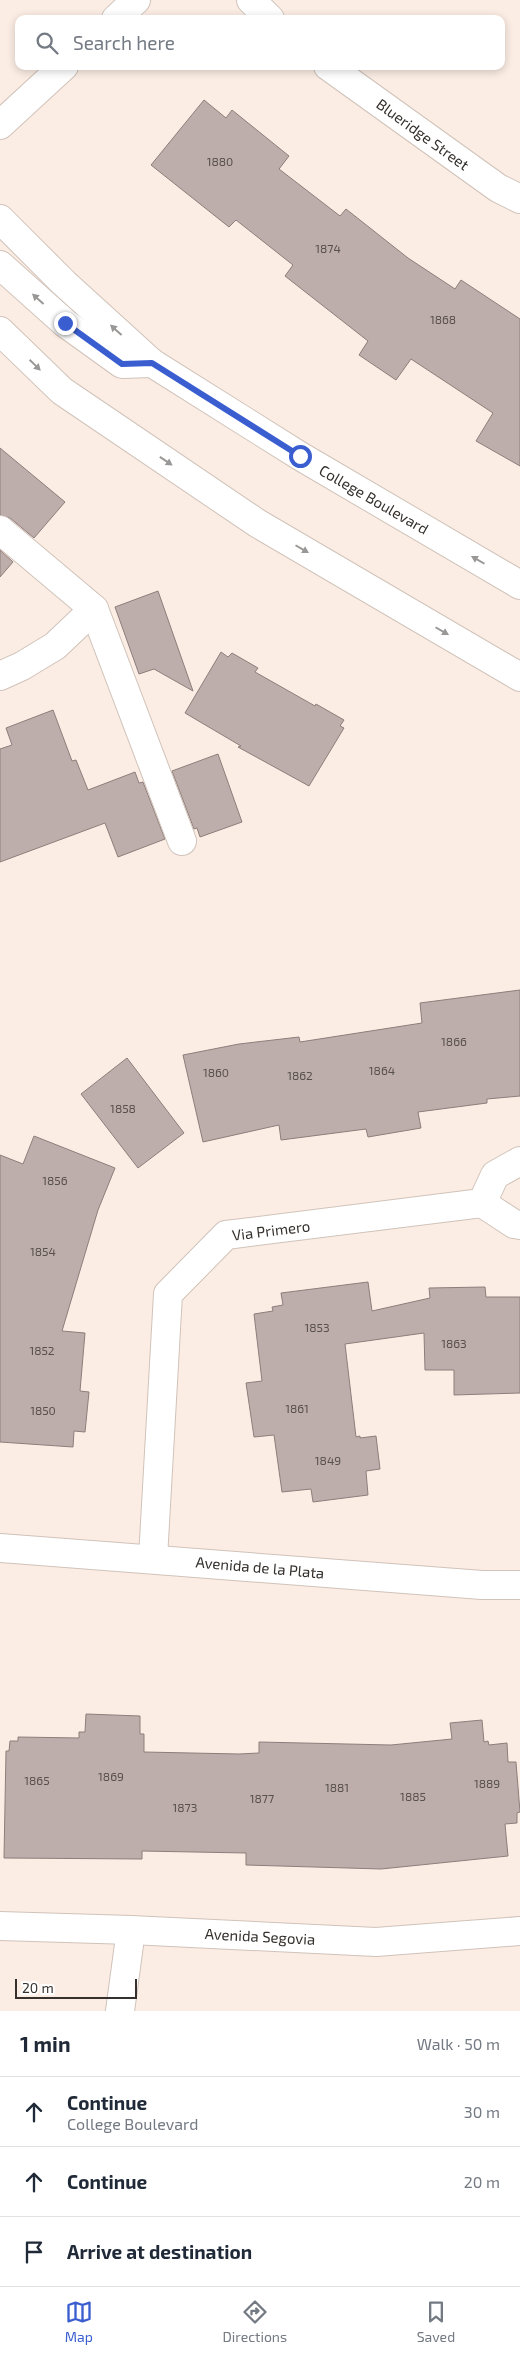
<!DOCTYPE html>
<meta charset="utf-8">
<style>
:root{--surface:#fff;--page:#f2f2f3;--text:#1f2937;--muted:#747a83;--line:#e0e1e3;--accent:#3a5ed0}
body{margin:0;font-family:"Exo 2",sans-serif;background:var(--page);color:var(--text)}
.scale{position:absolute;left:15px;bottom:12px;width:122px;box-sizing:border-box;padding-left:5px;border:2px solid #35302c;border-top:0;font-size:14px;line-height:18px;white-space:nowrap;color:#35302c;-webkit-text-stroke:4px #fff;paint-order:stroke}
.stop{position:absolute;width:15px;height:15px;margin:-11px;border:4px solid #3a5ed0;border-radius:50%;background:#fff}
.stop.end{background:#3a5ed0;border-color:#fff;box-shadow:0 1px 5px #0008}
.list{margin:0;padding:0;list-style:none}
h2{display:flex;justify-content:space-between;align-items:center;height:65px;margin:0;padding:0 20px;font-size:21px}
h2 small{font-size:16px;font-weight:400;color:var(--muted)}
.list li{display:grid;grid-template-columns:32px 1fr auto;gap:15px;align-items:center;box-sizing:border-box;height:70px;padding:0 20px;border-top:1px solid var(--line)}
.list b{display:block;font-size:19px;white-space:nowrap}
.list p{margin:0;font-size:16px;white-space:nowrap;color:var(--muted)}
.list em{font-size:16px;font-style:normal;color:var(--muted)}
.icon{flex:none;width:28px;height:28px;fill:none;stroke:currentColor;stroke-width:2;stroke-linecap:round;stroke-linejoin:round}
.map{position:relative;flex:none;width:520px;height:2011px;overflow:hidden}
.search{position:absolute;background:var(--surface);box-shadow:0 2px 8px #0003;left:15px;right:15px;top:15px;height:55px;display:flex;align-items:center;gap:12px;box-sizing:border-box;padding:0 18px;border-radius:10px;color:var(--muted);font-size:19px}
.sheet{height:275px;background:var(--surface)}
nav{display:flex;justify-content:space-around;align-items:center;box-sizing:border-box;height:70px;border-top:1px solid var(--line);background:var(--surface);font-size:14px;color:var(--muted)}
nav a{display:grid;justify-items:center;gap:2px}
nav .on{color:var(--accent)}
.map>svg:first-child{display:block}
.building{fill:#beaeab;stroke:#8d7e7b}
.lines{fill:none;stroke-linecap:round;stroke-linejoin:round}
.minor-casing{stroke:#d0c3ba;stroke-width:30}
.tertiary-casing{stroke:#d0c3ba;stroke-width:30}
.primary-casing{stroke:#d0c3ba;stroke-width:30}
.minor{stroke:#fff;stroke-width:28}
.tertiary{stroke:#fff;stroke-width:28}
.primary{stroke:#fff;stroke-width:28}
.oneway{fill:#9a9896}
.route{stroke:#3a5ed0;stroke-width:6}
.labels{text-anchor:middle;dominant-baseline:central;stroke-width:5;stroke-linejoin:round;paint-order:stroke}
.number-label{font-size:12px;fill:#57504c}
.street-label{font-size:15px;fill:#35302c;stroke:#fff}
</style>
<div class="map">
<svg width="520" height="2011" viewBox="0 0 520 2011">
<rect width="100%" height="100%" fill="#fbede4"/>
<g class="building">
<path d="M204,100L226,118L232,110L289,156L279,169L340,216L346,209L408,258L455,289L461,280L520,319V466L476,441L493,413L411,359L396,380L359,355L368,341L285,276L293,265L236,220L229,227L151,165Z"/>
<path d="M0,448L65,502L34,538L10,518L0,515Z"/>
<path d="M0,550L13,562L0,577Z"/>
<path d="M158,591L193,691L154,669L139,674L115,607Z"/>
<path d="M221,652L228,657L232,653L258,668L255,672L315,706L316,704L344,720L340,726L344,728L309,786L238,747L241,746L185,713Z"/>
<path d="M53,710L72,761L76,760L88,790L135,772L139,783L143,782L165,839L118,857L105,823L0,862V749L12,745L6,728Z"/>
<path d="M218,754L242,822L200,837L197,828L194,829L172,771Z"/>
<path d="M520,990V1096L487,1099V1103L418,1112L421,1128L368,1137L366,1129L281,1140L279,1125L203,1142L183,1055L239,1044L299,1037L300,1042L422,1023L420,1003Z"/>
<path d="M127,1058L184,1133L138,1168L81,1094Z"/>
<path d="M34,1136L115,1168L98,1210L62,1331L85,1333L80,1391L89,1392L85,1432L74,1431L73,1447L0,1442V1155L23,1164Z"/>
<path d="M368,1282L372,1311L430,1298L429,1288L485,1287L486,1297H520V1393L454,1395V1370H425L424,1333L345,1344L356,1437L360,1436V1438L376,1436L380,1469L366,1471L368,1495L313,1502L311,1489L282,1492L274,1435L254,1437L246,1383L262,1381L254,1314L273,1311L272,1307L283,1305L281,1293Z"/>
<path d="M86,1714L140,1716V1734H144V1752L239,1754L259,1753V1742L391,1745L452,1739L450,1723L482,1720L484,1742L488,1741L489,1745L507,1743L508,1762H516L520,1812L517,1813V1823L505,1824L508,1856L381,1869L246,1865V1853L142,1851V1859L4,1858L6,1751H9L10,1741H18V1737L79,1738V1732H85Z"/>
</g>
<g class="lines">
<g class="minor-casing">
<g id="minor">
<path d="M251,0L270,19"/>
<path d="M116,19L136,0"/>
<path d="M328,66L498,188L520,199"/>
<path d="M0,125L64,66"/>
<path d="M0,530L94,609L182,841"/>
<path d="M0,676L22,666L55,646L94,609"/>
<path d="M482,1203L495,1175L520,1161"/>
<path d="M153,1558L168,1294L226,1235L482,1203L514,1224L520,1225"/>
<path d="M0,1926L131,1930L376,1942L520,1931"/>
<path d="M120,2011L131,1930"/>
</g>
</g>
<g class="tertiary-casing">
<path id="tertiary" d="M0,1548L482,1585H520"/>
</g>
<g class="primary-casing">
<g id="primary">
<path d="M0,219L64,283L152,363L300,456L520,585"/>
<path d="M0,265L65,323L122,364L152,363"/>
<path d="M0,331L62,391L257,523L520,677"/>
</g>
</g>
<use href="#minor" class="minor"/>
<use href="#tertiary" class="tertiary"/>
<use href="#primary" class="primary"/>
</g>
<defs><path id="oneway-solid" d="M-6-.8H1V-3.2L6.5 0L1 3.2V.8H-6Z" transform="scale(1.25)"/></defs>
<g class="oneway">
<use href="#oneway-solid" transform="translate(38 299) rotate(-138)"/>
<use href="#oneway-solid" transform="translate(116 330) rotate(-138)"/>
<use href="#oneway-solid" transform="translate(35 365) rotate(44)"/>
<use href="#oneway-solid" transform="translate(166 461) rotate(34)"/>
<use href="#oneway-solid" transform="translate(302 549) rotate(30)"/>
<use href="#oneway-solid" transform="translate(478 560) rotate(-150)"/>
<use href="#oneway-solid" transform="translate(442 631) rotate(30)"/>
</g>
<g class="lines">
<path class="route" d="M65,323L122,364L152,363L300,456"/>
</g>
<g class="labels">
<g class="number-label">
<text x="220" y="161">1880</text>
<text x="328" y="248">1874</text>
<text x="443" y="319">1868</text>
<text x="454" y="1041">1866</text>
<text x="382" y="1070">1864</text>
<text x="216" y="1072">1860</text>
<text x="300" y="1075">1862</text>
<text x="123" y="1108">1858</text>
<text x="55" y="1180">1856</text>
<text x="43" y="1251">1854</text>
<text x="317" y="1327">1853</text>
<text x="454" y="1343">1863</text>
<text x="42" y="1350">1852</text>
<text x="297" y="1408">1861</text>
<text x="43" y="1410">1850</text>
<text x="328" y="1460">1849</text>
<text x="111" y="1776">1869</text>
<text x="37" y="1780">1865</text>
<text x="487" y="1783">1889</text>
<text x="337" y="1787">1881</text>
<text x="413" y="1796">1885</text>
<text x="262" y="1798">1877</text>
<text x="185" y="1807">1873</text>
</g>
<g class="street-label">
<text transform="translate(423 134) rotate(36)">Blueridge Street</text>
<text transform="translate(374 499) rotate(30)">College Boulevard</text>
<text transform="translate(271 1230) rotate(-7)">Via Primero</text>
<text transform="translate(260 1567) rotate(5)">Avenida de la Plata</text>
<text transform="translate(260 1936) rotate(3)">Avenida Segovia</text>
</g>
</g>
</svg>
<div class="scale">20 m</div>
<div class="stop" style="left:300px;top:456px"></div>
<div class="stop end" style="left:65px;top:323px"></div>
<div class="search"><svg class="icon" aria-label="search" viewBox="0 0 24 24"><circle cx="10" cy="10" r="6"/><path d="M15 15l6 6"/></svg>Search here</div>
</div>
<section class="sheet">
<h2>1 min<small>Walk · 50 m</small></h2>
<ul class="list">
<li><svg class="icon" aria-label="ahead" viewBox="0 0 24 24"><path d="M12 20V5M6 11l6-6 6 6"/></svg><div><b>Continue</b><p>College Boulevard</p></div><em>30 m</em></li>
<li><svg class="icon" aria-label="ahead" viewBox="0 0 24 24"><path d="M12 20V5M6 11l6-6 6 6"/></svg><div><b>Continue</b></div><em>20 m</em></li>
<li><svg class="icon" aria-label="arrive" viewBox="0 0 24 24"><path d="M6 21V4h12l-3 4 3 4H6"/></svg><div><b>Arrive at destination</b></div></li>
</ul>
</section>
<nav>
<a class="on"><svg class="icon" aria-label="map" viewBox="0 0 24 24"><path d="M3 6l6-2 6 2 6-2v14l-6 2-6-2-6 2zM9 4v14M15 6v14"/></svg>Map</a>
<a><svg class="icon" aria-label="directions" viewBox="0 0 24 24"><path d="M12 3l9 9-9 9-9-9zM9 14v-3h6M13 9l2 2-2 2"/></svg>Directions</a>
<a><svg class="icon" aria-label="saved" viewBox="0 0 24 24"><path d="M7 4h10v16l-5-4-5 4z"/></svg>Saved</a>
</nav>
